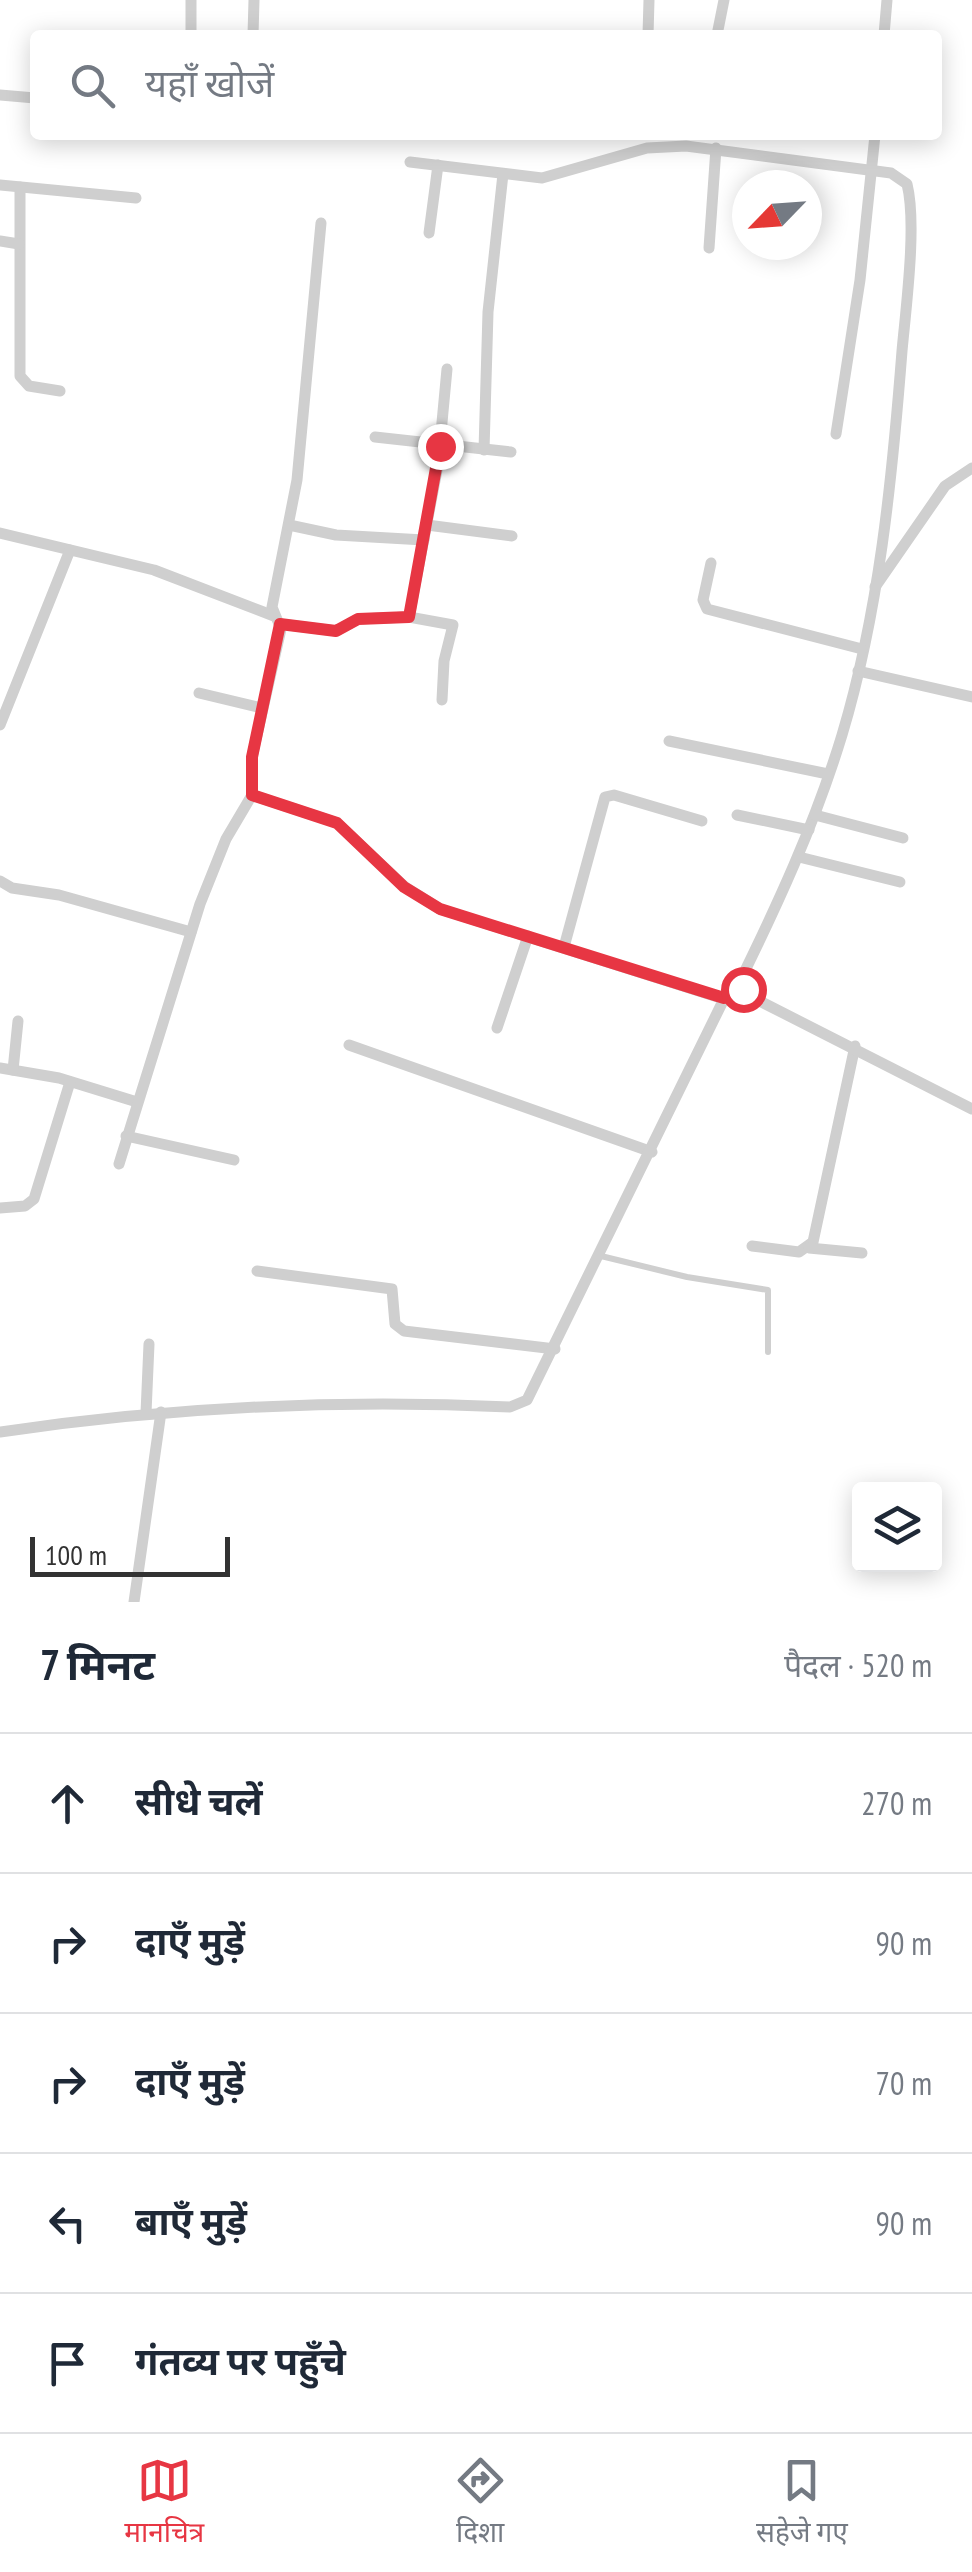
<!DOCTYPE html>
<html lang="hi">
<meta charset="utf-8">
<style>
:root{--surface:#fff;--page:#f6f6f7;--text:#1f2937;--muted:#747a83;--line:#e0e1e3;--accent:#e73643}
body{margin:0;font-family:"PT Sans Narrow","Noto Sans Devanagari",sans-serif;background:var(--page);color:var(--text)}
.controls{position:absolute;right:30px;bottom:30px;display:grid;overflow:hidden;border-radius:10px;box-shadow:0 5px 25px #0003}
.controls button{width:90px;height:90px;display:grid;place-items:center;padding:0;border:0;border-bottom:2px solid var(--line);background:var(--surface);color:var(--text);font:50px sans-serif}
.compass{position:absolute;left:732px;top:170px;width:90px;height:90px;border-radius:50%;background:var(--surface);box-shadow:0 5px 25px #0003;rotate:245deg}
.scale{position:absolute;left:30px;bottom:25px;width:200px;box-sizing:border-box;padding-left:10px;border:5px solid #323232;border-top:0;font-size:28px;line-height:35px;white-space:nowrap;color:#323232;-webkit-text-stroke:8px #fff;paint-order:stroke}
.stop{position:absolute;width:30px;height:30px;margin:-22px;border:8px solid #e73643;border-radius:50%;background:#fff}
.stop.end{background:#e73643;border-color:#fff;box-shadow:0 2px 10px #0008}
.list{margin:0;padding:0;list-style:none}
h2{display:flex;justify-content:space-between;align-items:center;height:130px;margin:0;padding:0 40px;font-size:42px}
h2 small{font-size:32px;font-weight:400;color:var(--muted)}
.list li{display:grid;grid-template-columns:65px 1fr auto;gap:30px;align-items:center;box-sizing:border-box;height:140px;padding:0 40px;border-top:2px solid var(--line)}
.list b{display:block;font-size:38px;white-space:nowrap}
.list em{font-size:32px;font-style:normal;color:var(--muted)}
.icon{flex:none;width:55px;height:55px;fill:none;stroke:currentColor;stroke-width:2;stroke-linecap:round;stroke-linejoin:round}
.map{position:relative;flex:none;width:972px;height:1602px;overflow:hidden}
.search{position:absolute;background:var(--surface);box-shadow:0 5px 25px #0003;left:30px;right:30px;top:30px;height:110px;display:flex;align-items:center;gap:25px;box-sizing:border-box;padding:0 35px;border-radius:10px;color:var(--muted);font-size:38px}
.sheet{height:830px;background:var(--surface)}
nav{display:flex;justify-content:space-around;align-items:center;box-sizing:border-box;height:140px;border-top:2px solid var(--line);background:var(--surface);font-size:28px;color:var(--muted)}
nav a{display:grid;justify-items:center;gap:5px}
nav .on{color:var(--accent)}
.map>svg:first-child{display:block}
.lines{fill:none;stroke-linecap:round;stroke-linejoin:round}
.service{stroke:#cfcfcf;stroke-width:6}
.minor{stroke:#cfcfcf;stroke-width:11}
.route{stroke:#e73643;stroke-width:12}
</style>
<div class="map">
<svg width="972" height="1602" viewBox="0 0 972 1602">
<rect width="100%" height="100%" fill="#fff"/>
<g class="lines">
<path class="service" d="M601,1256L687,1277L768,1290V1352"/>
<g class="minor">
<path d="M191,35V0"/>
<path d="M253,35L254,0"/>
<path d="M648,35L649,0"/>
<path d="M717,35L724,0"/>
<path d="M884,35L887,0"/>
<path d="M0,95L35,98"/>
<path d="M410,162L542,178L647,148L686,146L891,173L907,184C917,224 906,307 902,351C892,480 879,612 842,735C815,824 777,906 736,989"/>
<path d="M0,185L136,198"/>
<path d="M20,187V376L29,386L60,391"/>
<path d="M321,223L297,480L272,607L281,629L252,757V795L337,823L405,887L440,909L724,999"/>
<path d="M429,233L438,165"/>
<path d="M0,241L19,244"/>
<path d="M709,248L716,148"/>
<path d="M836,434L860,280L875,135"/>
<path d="M375,437L511,452"/>
<path d="M484,450L488,312L503,174"/>
<path d="M289,525L336,535L424,540"/>
<path d="M427,525L512,536"/>
<path d="M0,533L154,570L274,616"/>
<path d="M711,563L703,600L707,609L862,649"/>
<path d="M875,587L945,486L972,468"/>
<path d="M409,617L453,625L444,661L442,700"/>
<path d="M280,624L336,631L358,619L409,617L438,465L447,369"/>
<path d="M858,671L972,697"/>
<path d="M199,693L262,708"/>
<path d="M0,725L70,550"/>
<path d="M669,741L828,774"/>
<path d="M737,815L809,830"/>
<path d="M815,815L903,838"/>
<path d="M799,857L900,882"/>
<path d="M0,881L12,888L59,895L191,932"/>
<path d="M564,947L605,797L614,795L702,821"/>
<path d="M497,1028L528,936"/>
<path d="M349,1045L652,1152"/>
<path d="M0,1068L59,1078L137,1102"/>
<path d="M13,1070L18,1021"/>
<path d="M126,1136L234,1160"/>
<path d="M119,1164L200,904L226,839L252,795"/>
<path d="M0,1208L25,1206L34,1199L70,1082"/>
<path d="M752,1246L799,1252L813,1242L855,1046"/>
<path d="M809,1248L862,1253"/>
<path d="M257,1271L392,1289L395,1324L404,1331L555,1349"/>
<path d="M146,1413L149,1344"/>
<path d="M0,1432C169,1407 339,1399 510,1407L527,1400L724,999L736,989L972,1109"/>
<path d="M134,1602L161,1412"/>
</g>
</g>
<g class="lines">
<path class="route" d="M440,446L409,617L358,619L336,631L280,624L252,757V795L337,823L404,887L440,909L724,998L730,992L743,989"/>
</g>
</svg>
<div class="controls">
<button><svg class="icon" aria-label="layers" viewBox="0 0 24 24"><path d="M12 4l9 5-9 5-9-5zM3 14l9 5 9-5"/></svg></button>
</div>
<svg class="compass" viewBox="-18 -18 36 36"><path d="M0-13l5 13h-10z" fill="#e53935"/><path d="M0 13l5-13h-10z" fill="#747a83"/></svg>
<div class="scale">100 m</div>
<div class="stop" style="left:743px;top:989px"></div>
<div class="stop end" style="left:440px;top:446px"></div>
<div class="search"><svg class="icon" aria-label="search" viewBox="0 0 24 24"><circle cx="10" cy="10" r="6"/><path d="M15 15l6 6"/></svg>यहाँ खोजें</div>
</div>
<section class="sheet">
<h2>7 मिनट<small>पैदल · 520 m</small></h2>
<ul class="list">
<li><svg class="icon" aria-label="ahead" viewBox="0 0 24 24"><path d="M12 20V5M6 11l6-6 6 6"/></svg><div><b>सीधे चलें</b></div><em>270 m</em></li>
<li><svg class="icon" aria-label="right" viewBox="0 0 24 24"><path d="M7 20v-9h11M14 6l5 5-5 5"/></svg><div><b>दाएँ मुड़ें</b></div><em>90 m</em></li>
<li><svg class="icon" aria-label="right" viewBox="0 0 24 24"><path d="M7 20v-9h11M14 6l5 5-5 5"/></svg><div><b>दाएँ मुड़ें</b></div><em>70 m</em></li>
<li><svg class="icon" aria-label="left" viewBox="0 0 24 24"><path d="M17 20v-9H6M10 6l-5 5 5 5"/></svg><div><b>बाएँ मुड़ें</b></div><em>90 m</em></li>
<li><svg class="icon" aria-label="arrive" viewBox="0 0 24 24"><path d="M6 21V4h12l-3 4 3 4H6"/></svg><div><b>गंतव्य पर पहुँचे</b></div></li>
</ul>
</section>
<nav>
<a class="on"><svg class="icon" aria-label="map" viewBox="0 0 24 24"><path d="M3 6l6-2 6 2 6-2v14l-6 2-6-2-6 2zM9 4v14M15 6v14"/></svg>मानचित्र</a>
<a><svg class="icon" aria-label="directions" viewBox="0 0 24 24"><path d="M12 3l9 9-9 9-9-9zM9 14v-3h6M13 9l2 2-2 2"/></svg>दिशा</a>
<a><svg class="icon" aria-label="saved" viewBox="0 0 24 24"><path d="M7 4h10v16l-5-4-5 4z"/></svg>सहेजे गए</a>
</nav>
